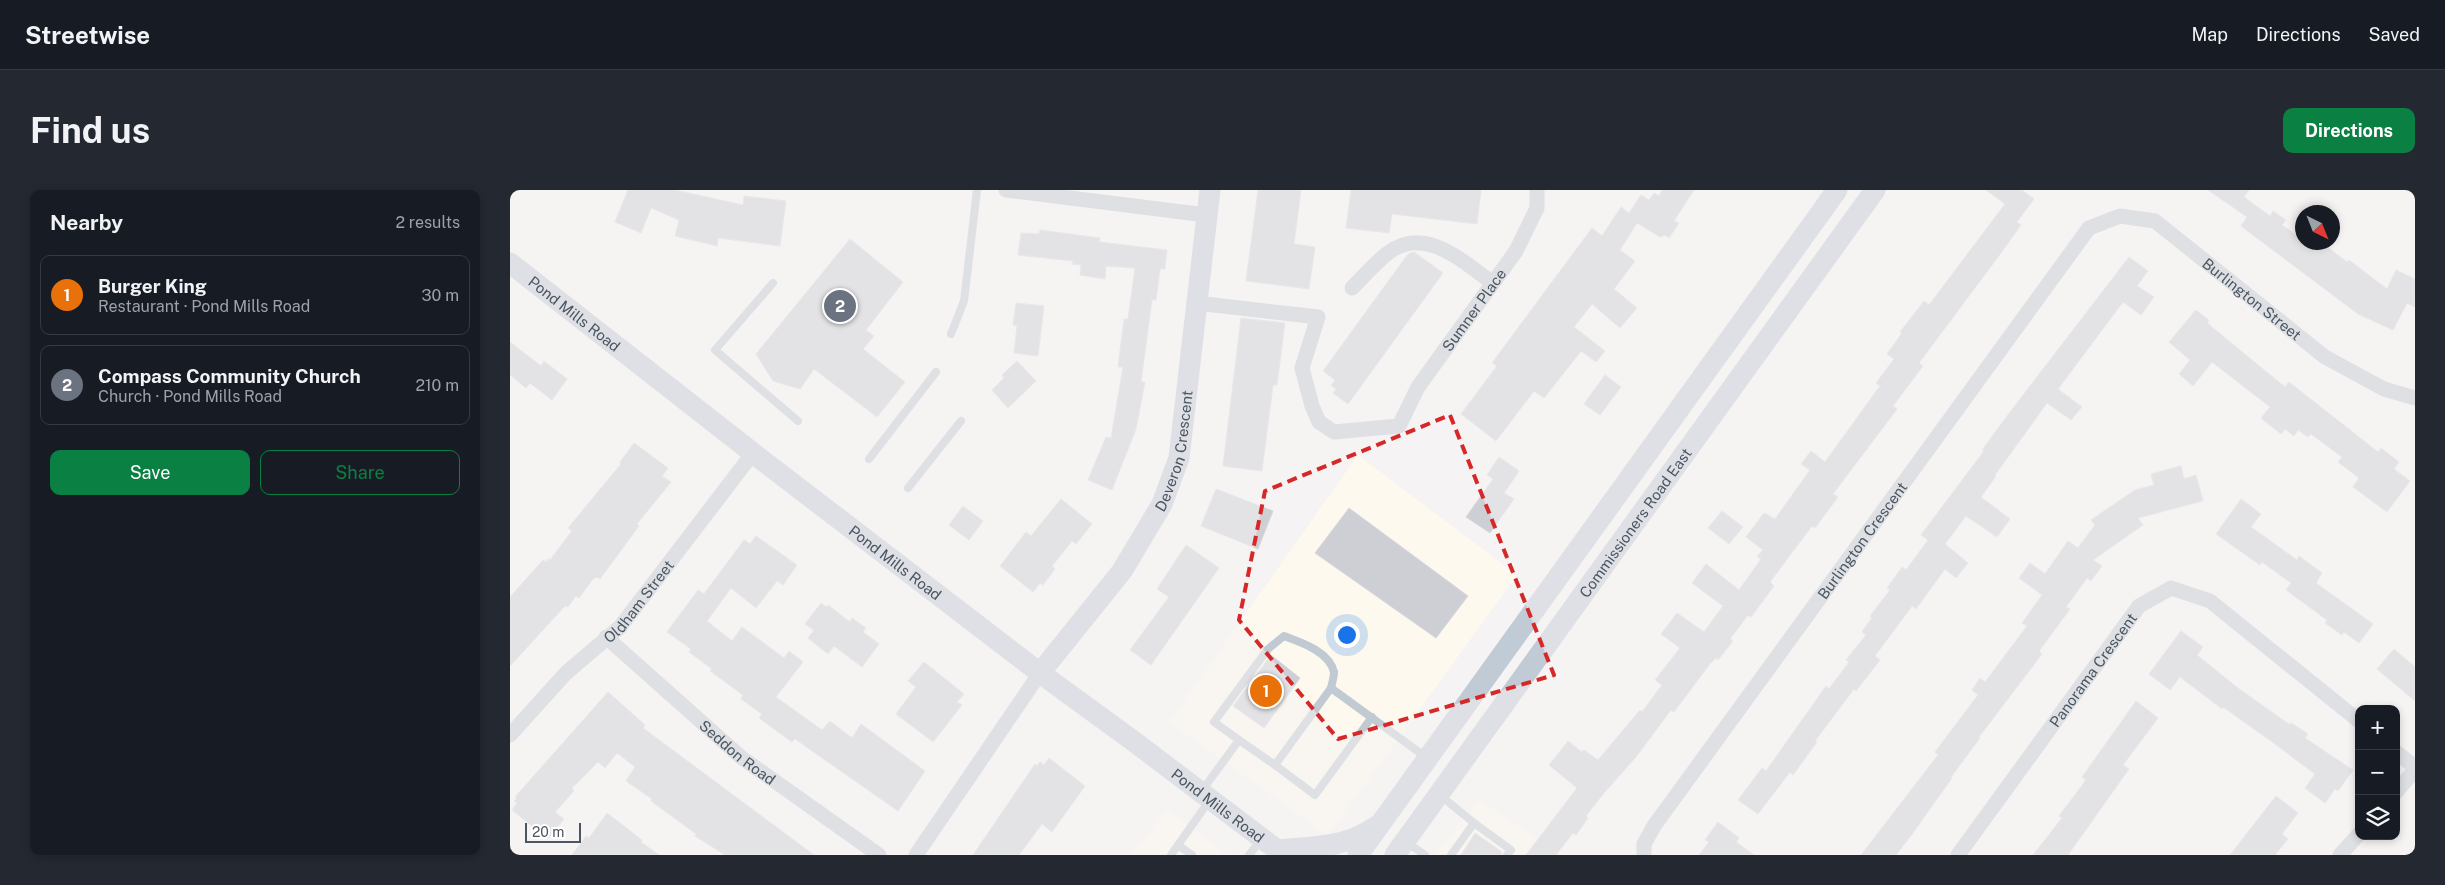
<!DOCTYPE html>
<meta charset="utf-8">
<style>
:root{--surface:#171b24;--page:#242831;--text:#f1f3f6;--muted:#9ea1a6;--line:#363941;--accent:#0b8043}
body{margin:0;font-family:"Public Sans",sans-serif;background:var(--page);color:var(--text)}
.controls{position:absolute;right:15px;bottom:15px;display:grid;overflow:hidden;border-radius:10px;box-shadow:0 2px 8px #0003}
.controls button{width:45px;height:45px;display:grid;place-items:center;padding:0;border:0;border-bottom:1px solid var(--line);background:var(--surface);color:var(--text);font:25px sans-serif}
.compass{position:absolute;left:1785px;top:15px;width:45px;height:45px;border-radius:50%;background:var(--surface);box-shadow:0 2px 8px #0003;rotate:137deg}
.scale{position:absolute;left:15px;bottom:12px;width:56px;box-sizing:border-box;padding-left:5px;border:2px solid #4a5661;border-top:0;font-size:14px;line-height:18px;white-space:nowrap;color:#4a5661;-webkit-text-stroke:4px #fff;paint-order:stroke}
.you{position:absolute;left:836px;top:444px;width:18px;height:18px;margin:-12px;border:4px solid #fff;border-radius:50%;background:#1a73e8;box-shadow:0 0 0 8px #1a73e833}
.badge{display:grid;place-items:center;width:32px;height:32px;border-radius:50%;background:var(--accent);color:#fff;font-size:16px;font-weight:700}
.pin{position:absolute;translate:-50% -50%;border:2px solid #fff;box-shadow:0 1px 5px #0006}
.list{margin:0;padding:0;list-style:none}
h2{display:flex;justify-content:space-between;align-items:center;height:65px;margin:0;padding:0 20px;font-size:21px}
h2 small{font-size:16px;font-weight:400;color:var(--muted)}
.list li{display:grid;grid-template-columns:32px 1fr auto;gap:15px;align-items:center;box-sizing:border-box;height:80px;margin:0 10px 10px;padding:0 10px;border:1px solid var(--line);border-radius:10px}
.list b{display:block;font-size:19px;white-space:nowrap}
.list p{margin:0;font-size:16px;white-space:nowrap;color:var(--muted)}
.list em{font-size:16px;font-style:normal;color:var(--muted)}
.actions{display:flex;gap:10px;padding:15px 20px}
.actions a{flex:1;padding:11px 0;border:1px solid var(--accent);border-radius:10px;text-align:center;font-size:18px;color:var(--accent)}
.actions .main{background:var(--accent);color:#fff}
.icon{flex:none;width:28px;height:28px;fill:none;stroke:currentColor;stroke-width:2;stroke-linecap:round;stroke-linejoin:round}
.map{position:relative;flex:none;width:1905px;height:665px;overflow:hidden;border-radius:10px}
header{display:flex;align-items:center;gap:30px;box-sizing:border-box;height:70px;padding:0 25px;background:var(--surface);border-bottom:1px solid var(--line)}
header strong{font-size:24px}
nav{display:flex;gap:28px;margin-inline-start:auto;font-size:18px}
.intro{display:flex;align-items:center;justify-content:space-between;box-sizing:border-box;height:120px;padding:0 30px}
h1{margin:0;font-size:35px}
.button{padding:12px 22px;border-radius:10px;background:var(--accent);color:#fff;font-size:18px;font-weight:700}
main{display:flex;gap:30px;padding:0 30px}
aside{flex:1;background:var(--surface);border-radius:10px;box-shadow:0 2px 8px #0003}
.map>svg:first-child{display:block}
.commercial{fill:#fdf9ef}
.building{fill:#cdcfd5;stroke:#d7d9de}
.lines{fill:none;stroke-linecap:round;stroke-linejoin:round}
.lane{stroke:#c1cad2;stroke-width:8}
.street{stroke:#c1cad2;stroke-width:15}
.secondary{stroke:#c1cbd6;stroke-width:21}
.marked{fill:none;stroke:#d62828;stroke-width:4;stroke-dasharray:10 6;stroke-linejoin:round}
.labels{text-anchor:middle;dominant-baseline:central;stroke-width:4;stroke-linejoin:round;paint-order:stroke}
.street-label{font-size:15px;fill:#4a5661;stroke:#fff}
</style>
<header>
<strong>Streetwise</strong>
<nav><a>Map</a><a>Directions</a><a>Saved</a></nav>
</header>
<div class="intro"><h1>Find us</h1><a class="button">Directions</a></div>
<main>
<aside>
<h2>Nearby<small>2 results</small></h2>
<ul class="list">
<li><span class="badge" style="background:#e8710a">1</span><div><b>Burger King</b><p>Restaurant · Pond Mills Road</p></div><em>30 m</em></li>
<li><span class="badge" style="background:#6b7280">2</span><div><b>Compass Community Church</b><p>Church · Pond Mills Road</p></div><em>210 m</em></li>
</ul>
<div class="actions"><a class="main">Save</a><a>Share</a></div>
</aside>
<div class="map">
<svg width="1905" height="665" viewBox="0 0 1905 665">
<rect width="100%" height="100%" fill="#f5f3f3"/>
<g class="commercial">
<path d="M848,265L1007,385L818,646L659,532Z"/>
<path d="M970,609L1049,665H924Z"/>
<path d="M657,619L717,665H622Z"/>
</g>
<g class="building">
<path d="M118,0H165L233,15L234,6L276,11L270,56L208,48L207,56L165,46L169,30L141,18L131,43L105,32Z"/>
<path d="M748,0H791L784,54L805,57L799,99L736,91Z"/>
<path d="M841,0H971L967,34L882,24L879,43L836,38Z"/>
<path d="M1152,0H1184L1164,31L1169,33L1159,48L1155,45L1150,47L1127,33L1110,60L1125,71L1104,99L1127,118L1110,138L1082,114L1064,137L1095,161L1086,172L1071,161L1034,208L1024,201L986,251L951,224L987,176L982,173L1082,38L1092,46L1111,17L1119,23L1131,5L1139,10L1144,3L1149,6Z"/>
<path d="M1476,0H1512L1524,9L1507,32L1511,35L1491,63L1409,173L1413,176L1383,216L1387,219L1323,304L1328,307L1305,338L1302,336L1260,392L1264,396L1241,427L1238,425L1220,449L1223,451L1208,470L1206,468L1199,475L1164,522L1161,520L1126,567L1094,603L1076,626L1078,628L1066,645L1063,643L1046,665H1016L1067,598L1039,575L1058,551L1072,562L1074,560L1088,570L1130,520L1132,522L1152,495L1145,490L1170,458L1151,444L1167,423L1194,442L1213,416L1182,393L1196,374L1229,400L1251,369L1247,366L1253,360L1236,347L1254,323L1265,329L1300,280L1291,274L1301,261L1315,272L1370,196L1366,193L1384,169L1377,164L1392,143L1390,142L1414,111L1419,115L1495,14Z"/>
<path d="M1698,0H1739L1734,7L1760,26L1763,21L1776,30L1772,35L1792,49V52H1811L1837,72L1839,70L1877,99L1886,80L1905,89V117L1897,113L1883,140L1848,124L1731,36L1737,27Z"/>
<path d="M530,40L590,48L589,52L657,60L655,79H650L646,110H642L631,192H635L626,239L602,300L578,290L596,247L601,248L613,177H608L614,129H618L625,78L596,76L595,89L570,85L571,75L562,74L563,71L508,65L511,43L529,44Z"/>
<path d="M340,49L393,92L356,140L364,146L353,159L395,192L367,227L304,179L290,199L263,191L246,164Z"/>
<path d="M904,62L933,83L838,214L823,203L826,199L821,195L825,190L813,181L898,64Z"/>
<path d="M1619,67L1638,81L1627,96L1644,107L1631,125L1613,112L1548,199L1572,217L1561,230L1537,213L1485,285L1486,286L1471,307L1500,329L1487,347L1456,326L1435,354L1458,373L1446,388L1435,379L1406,419L1402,416L1365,466L1370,470L1346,501L1344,499L1305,551L1307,552L1283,585L1280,582L1248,624L1228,610L1252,578L1256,581L1316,496L1319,499L1339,472L1336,470L1356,445L1352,442L1362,428L1360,426L1380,400L1377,398L1392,377L1396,380L1418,350L1411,345L1474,261L1472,260L1500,222Z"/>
<path d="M506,113L534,116L528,166L504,163L507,136L503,135Z"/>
<path d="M1686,120L1699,130L1697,133L1775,197L1779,192L1868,262L1871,258L1889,272L1884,279L1900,291L1877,322L1843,297L1849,288L1828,272L1832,267L1801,244L1798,247L1788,240L1784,246L1775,239L1771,244L1751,228L1760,217L1702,172L1683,196L1669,184L1680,170L1659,152Z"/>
<path d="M731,128L775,133L767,195H763L752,281L713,276Z"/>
<path d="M0,152L31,176L34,171L57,189L42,210L20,193L16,198L0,185Z"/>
<path d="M507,171L526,191L498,218L482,200L494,188L492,185Z"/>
<path d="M1095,185L1111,197L1090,225L1074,214Z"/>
<path d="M124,253L158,278L152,286L161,292L127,334L129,336L90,389L87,387L83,389L69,408L66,406L58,417L55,416L0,476V407L33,370L36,372L38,369L40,370L62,341L58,338L111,274L110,272Z"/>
<path d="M989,267L1009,281L994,303L1004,309L980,343L956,327L983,289L977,285Z"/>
<path d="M1671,276L1674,289L1686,285L1693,311L1628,328L1633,335L1583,370L1592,376L1581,391L1577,388L1556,417L1560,419L1529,461L1532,464L1469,547L1470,548L1441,587L1442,588L1403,643L1386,665H1351L1428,565L1425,562L1468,505L1462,500L1470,488L1475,492L1517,436L1512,433L1532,405L1509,388L1520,373L1535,384L1558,351L1568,358L1585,335L1581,330L1625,300L1644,295L1641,284Z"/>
<path d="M706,299L763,321L748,359L691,336Z"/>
<path d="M551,309L582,334L566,354L562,351L542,376L545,379L533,395L530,393L523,402L490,376L516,342L521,346Z"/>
<path d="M1731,309L1751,324L1741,337L1787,370L1789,366L1812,383L1806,393L1863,434L1849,453L1834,442L1832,445L1815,433L1817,430L1776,400L1781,393L1752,372L1750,375L1706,344Z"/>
<path d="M453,316L473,331L459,350L439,335Z"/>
<path d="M839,318L958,406L926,448L805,363Z"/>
<path d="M1212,321L1233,337L1219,354L1198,338Z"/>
<path d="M246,346L287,375L273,395L267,391L246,418L221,398L197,431L222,451L232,437L274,468L279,461L293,472L266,507L312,540L320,531L342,548L351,534L415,581L388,621L285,549L282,552L249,528L252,524L231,509L233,505L200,481L202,479L179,462L181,459L157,442L188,400L194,404L234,350L240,354Z"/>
<path d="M676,355L709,378L641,475L620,460L659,407L647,399Z"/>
<path d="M311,413L316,417L318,415L340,432L342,428L356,438L353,442L369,454L352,477L324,456L318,464L298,448L304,440L295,434Z"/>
<path d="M1671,441L1693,457L1687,465L1728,498L1780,535L1781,533L1798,544L1795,548L1843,580L1828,601L1825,599L1815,613L1795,598L1805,584L1765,554L1713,517L1712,519L1670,487L1660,500L1639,484Z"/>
<path d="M1884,459L1905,477V511L1867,479Z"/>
<path d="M761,465L790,488L754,538L723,516Z"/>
<path d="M414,472L454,504L447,512L452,515L423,552L386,524L406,497L398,491Z"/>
<path d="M98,502L135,535L133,538L304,665H215L185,646L186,644L141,611L142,609L116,591L125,577L107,563L95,578L88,572L62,598L64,601L45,622L54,629L38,649L2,620L7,613L4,611L7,608L5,607Z"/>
<path d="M1626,511L1648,528L1613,575L1619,579L1558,665H1523L1552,628L1549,626L1576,590L1572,587Z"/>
<path d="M539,568L575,596L542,642L532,634L509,665H463L525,574L527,576L530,572L534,575Z"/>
<path d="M1766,606L1788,623L1772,644L1778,649L1765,665H1720Z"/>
<path d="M97,623L132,650L131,652L149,665H62L76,646L79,648Z"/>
<path d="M1208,632L1229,648L1226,652L1244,665H1189L1199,652L1195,650Z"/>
<path d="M965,643L992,662L991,665H951Z"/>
</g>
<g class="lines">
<g class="lane">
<path d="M263,93L205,160L288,231"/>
<path d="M441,144L454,111L467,0"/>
<path d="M359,269L426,182"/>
<path d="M398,298L451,231"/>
<path d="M729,550L704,532L758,459L774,446C790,452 819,461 824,482C824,486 822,494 821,498"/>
<path d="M765,575L805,605L862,527"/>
<path d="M691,602L729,550L765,575L821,498L917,568"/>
<path d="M931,606L964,633L941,665"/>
<path d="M964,633L1001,660L997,665"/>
<path d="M896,652L915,665"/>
<path d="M668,655L682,665"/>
<path d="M661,665L699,611"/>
<path d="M739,665L751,650"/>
</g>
<g class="street">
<path d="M496,0L696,25"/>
<path d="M842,98C854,86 865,73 878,63C915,34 954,73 983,93"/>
<path id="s1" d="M686,113L808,127L792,178L802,216L809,232L824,242L889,236L908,197L1006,61L1027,18V0"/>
<path id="s2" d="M96,447L232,568L369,665"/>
<path id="s3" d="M0,545L56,483L110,437L243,263"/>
<path d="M1886,562L1905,577"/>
<path d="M1886,602L1905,580"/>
<path d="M406,665L530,483"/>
<path id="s4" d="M1134,665V654L1144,636L1579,38L1610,26L1645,31L1815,167L1874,199L1905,208"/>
<path id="s5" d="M1448,665L1629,416L1661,398L1700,411L1849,531"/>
<path d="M1830,665L1849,644"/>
</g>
<g class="secondary">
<path id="s6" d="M0,73L252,270L530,483L622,550L774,665"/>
<path id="s7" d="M530,483L612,381L652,314L669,268L700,0"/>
<path d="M767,660C802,657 835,658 865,637"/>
<path d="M848,665L1327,0"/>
<path id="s8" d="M885,665L1365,0"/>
</g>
</g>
<path d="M0 0H1905V665H0ZM940,225L1044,485L828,549L729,430L755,301Z" fill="#f5f3f3" fill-opacity=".55" fill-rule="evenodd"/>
<path class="marked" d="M940,225L1044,485L828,549L729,430L755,301Z"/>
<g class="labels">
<g class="street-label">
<text stroke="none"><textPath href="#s4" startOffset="964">Burlington Street</textPath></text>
<text stroke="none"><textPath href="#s1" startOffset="455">Sumner Place</textPath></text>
<text stroke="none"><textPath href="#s6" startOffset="82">Pond Mills Road</textPath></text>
<text stroke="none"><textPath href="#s7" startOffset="264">Deveron Crescent</textPath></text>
<text stroke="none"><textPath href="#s8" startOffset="410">Commissioners Road East</textPath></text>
<text stroke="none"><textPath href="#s4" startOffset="385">Burlington Crescent</textPath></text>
<text stroke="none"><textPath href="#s6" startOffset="488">Pond Mills Road</textPath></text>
<text stroke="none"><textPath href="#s3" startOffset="186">Oldham Street</textPath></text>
<text stroke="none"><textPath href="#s5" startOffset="229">Panorama Crescent</textPath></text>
<text stroke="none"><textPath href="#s2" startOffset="175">Seddon Road</textPath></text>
<text stroke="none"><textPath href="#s6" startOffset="892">Pond Mills Road</textPath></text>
</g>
</g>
</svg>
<div class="controls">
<button>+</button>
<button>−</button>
<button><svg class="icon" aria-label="layers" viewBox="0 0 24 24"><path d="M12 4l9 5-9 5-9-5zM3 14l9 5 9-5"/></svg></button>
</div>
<svg class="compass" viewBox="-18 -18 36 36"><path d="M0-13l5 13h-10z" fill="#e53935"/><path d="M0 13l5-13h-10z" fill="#9ea1a6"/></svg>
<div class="scale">20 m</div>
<div class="you"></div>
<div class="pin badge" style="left:756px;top:501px;background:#e8710a">1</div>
<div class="pin badge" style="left:330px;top:116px;background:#6b7280">2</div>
</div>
</main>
